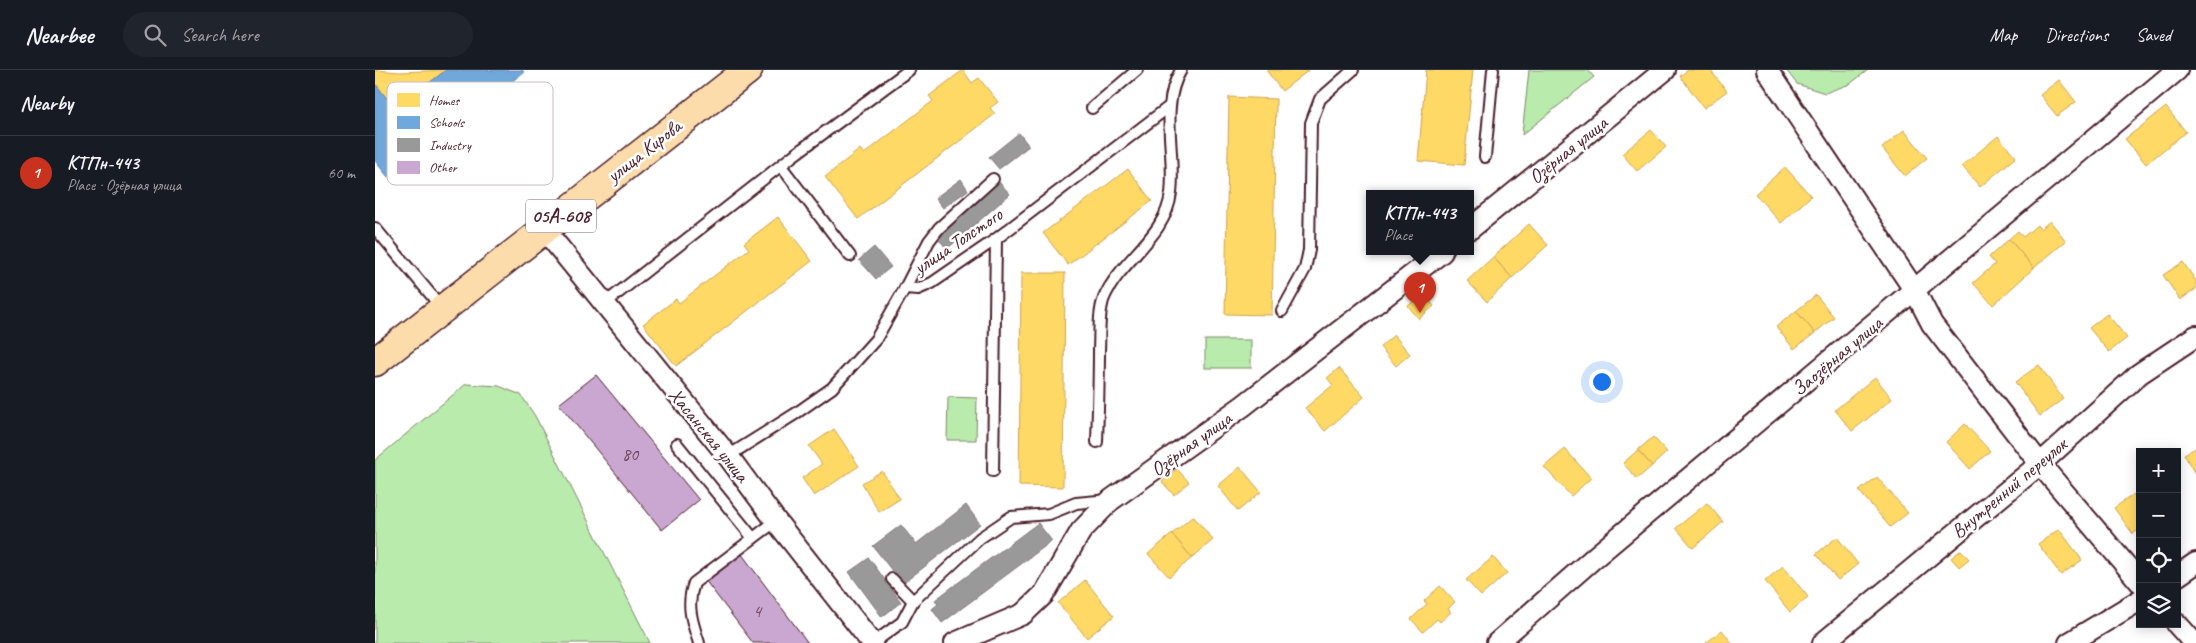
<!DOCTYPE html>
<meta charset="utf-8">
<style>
:root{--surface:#171b24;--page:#20242c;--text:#f1f3f6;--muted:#9ea1a6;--line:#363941;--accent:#c8321e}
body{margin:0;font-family:Caveat,sans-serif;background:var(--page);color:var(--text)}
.controls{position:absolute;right:15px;bottom:15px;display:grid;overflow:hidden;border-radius:0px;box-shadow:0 2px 12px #0003}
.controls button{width:45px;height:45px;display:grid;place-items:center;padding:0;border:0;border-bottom:1px solid var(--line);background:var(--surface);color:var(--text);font:25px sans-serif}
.you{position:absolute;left:1226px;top:311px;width:18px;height:18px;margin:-12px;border:4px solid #fff;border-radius:50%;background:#1a73e8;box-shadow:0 0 0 8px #1a73e833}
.badge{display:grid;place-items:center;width:32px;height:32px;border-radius:50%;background:var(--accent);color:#fff;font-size:16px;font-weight:700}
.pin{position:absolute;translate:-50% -41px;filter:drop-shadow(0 1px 2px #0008)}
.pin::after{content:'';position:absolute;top:26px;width:18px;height:15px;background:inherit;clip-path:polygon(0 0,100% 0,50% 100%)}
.popup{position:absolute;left:991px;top:120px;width:108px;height:65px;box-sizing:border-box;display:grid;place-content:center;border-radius:0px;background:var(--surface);filter:drop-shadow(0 1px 4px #0005);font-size:16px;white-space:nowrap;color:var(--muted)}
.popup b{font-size:19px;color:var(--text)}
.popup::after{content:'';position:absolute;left:50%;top:100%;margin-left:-10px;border:10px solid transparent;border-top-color:var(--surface)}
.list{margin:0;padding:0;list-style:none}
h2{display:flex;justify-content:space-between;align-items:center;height:65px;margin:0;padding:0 20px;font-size:21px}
h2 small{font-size:16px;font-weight:400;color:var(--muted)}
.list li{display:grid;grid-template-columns:32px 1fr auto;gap:15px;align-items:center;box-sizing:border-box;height:75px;padding:0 20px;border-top:1px solid var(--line)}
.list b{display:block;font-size:19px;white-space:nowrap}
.list p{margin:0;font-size:16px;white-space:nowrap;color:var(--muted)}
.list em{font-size:16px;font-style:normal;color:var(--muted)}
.icon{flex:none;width:28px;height:28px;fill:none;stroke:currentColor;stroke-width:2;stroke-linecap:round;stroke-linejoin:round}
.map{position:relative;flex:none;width:1821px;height:573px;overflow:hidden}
header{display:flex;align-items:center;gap:30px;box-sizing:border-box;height:70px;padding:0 25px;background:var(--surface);border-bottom:1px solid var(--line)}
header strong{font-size:24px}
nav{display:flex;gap:28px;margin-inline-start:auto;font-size:18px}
.search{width:350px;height:45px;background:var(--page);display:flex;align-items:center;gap:12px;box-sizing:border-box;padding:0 18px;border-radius:28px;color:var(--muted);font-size:19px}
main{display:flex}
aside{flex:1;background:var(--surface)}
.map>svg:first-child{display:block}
.green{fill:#b8ebac;stroke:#81856c}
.homes{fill:#ffd966;stroke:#c9a154}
.schools{fill:#6fa8dc;stroke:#647fa7}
.industry{fill:#999;stroke:#817478}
.building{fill:#caa7d0;stroke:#4a1f2b}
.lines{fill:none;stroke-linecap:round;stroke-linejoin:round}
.lane-casing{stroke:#4a1f2b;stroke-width:14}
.street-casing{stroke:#4a1f2b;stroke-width:24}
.primary-casing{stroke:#4a1f2b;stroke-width:31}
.lane{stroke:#fff;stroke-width:10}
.street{stroke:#fff;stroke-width:20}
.primary{stroke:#fddcac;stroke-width:28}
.labels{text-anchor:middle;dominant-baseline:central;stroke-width:5;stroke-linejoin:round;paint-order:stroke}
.number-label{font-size:18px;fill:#6a4154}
.shield{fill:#fff;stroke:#80626b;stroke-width:1}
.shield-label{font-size:19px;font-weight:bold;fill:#4a1f2b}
.street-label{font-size:20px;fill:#4a1f2b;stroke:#fff}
.key{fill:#fff;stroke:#c9bcbf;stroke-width:1}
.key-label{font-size:14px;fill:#4a1f2b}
</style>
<header>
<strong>Nearbee</strong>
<div class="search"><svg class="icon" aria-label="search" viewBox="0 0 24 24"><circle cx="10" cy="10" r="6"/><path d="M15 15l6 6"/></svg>Search here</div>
<nav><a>Map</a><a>Directions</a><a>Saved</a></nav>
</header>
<main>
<aside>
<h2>Nearby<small></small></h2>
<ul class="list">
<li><span class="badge">1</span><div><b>КТПн-443</b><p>Place · Озёрная улица</p></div><em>60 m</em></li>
</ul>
</aside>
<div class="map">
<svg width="1821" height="573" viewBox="0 0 1821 573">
<rect width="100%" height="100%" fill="#fff"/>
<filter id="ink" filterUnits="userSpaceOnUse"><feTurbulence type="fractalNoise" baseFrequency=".02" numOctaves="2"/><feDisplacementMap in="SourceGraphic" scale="10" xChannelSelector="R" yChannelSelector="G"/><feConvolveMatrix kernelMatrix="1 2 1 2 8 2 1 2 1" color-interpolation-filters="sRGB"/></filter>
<g filter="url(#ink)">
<g class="green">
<path d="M1154,0H1213L1219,7L1147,65Z"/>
<path d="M1411,0H1493L1475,14L1450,23L1422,14Z"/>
<rect x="830" y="270" width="46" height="28"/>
<path d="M91,314L124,316L146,325L160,346L275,573H0V390Z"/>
<path d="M573,327L602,328L601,370H572Z"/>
</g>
<g class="homes">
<path d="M0,0L25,2L71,0L20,39L0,13Z"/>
<path d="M588,0L597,13L604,8L623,32L615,38L620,44L483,149L450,107L485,79L489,84L558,31L554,26Z"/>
<path d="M891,0H934L907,21Z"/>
<path d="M1051,0H1098L1089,95L1043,91Z"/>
<path d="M1313,0H1335L1352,21L1329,38L1305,6Z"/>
<path d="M1684,10L1701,32L1682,46L1665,25Z"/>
<path d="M854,27L901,29L897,245L850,244Z"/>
<path d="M1791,37L1811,62L1771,94L1750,69Z"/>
<path d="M1276,60L1291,77L1262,101L1247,84Z"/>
<path d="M1529,60L1552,88L1530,106L1507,78Z"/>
<path d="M1623,66L1641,87L1605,117L1587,96Z"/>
<path d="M1410,97L1436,126L1406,153L1380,124Z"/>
<path d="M753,99L777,131L693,195L668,163Z"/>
<path d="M403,147L437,191L301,296L268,254L301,229L304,233L374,179L369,173Z"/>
<path d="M1675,151L1691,171L1659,198L1634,169L1643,161L1648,167L1662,155L1665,159Z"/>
<path d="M1154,154L1173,175L1137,208L1118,187Z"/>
<path d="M1634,169L1659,198L1618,235L1598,213L1620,194L1614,187Z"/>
<path d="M1118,187L1137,208L1112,232L1092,211Z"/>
<path d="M1808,192L1821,211V219L1805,230L1788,205Z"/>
<path d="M646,203H690L688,417L644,416Z"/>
<path d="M1048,223L1059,236L1044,249L1033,236Z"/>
<path d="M1441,225L1459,247L1440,263L1421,241Z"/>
<path d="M1421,241L1440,263L1419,279L1401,257Z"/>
<path d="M1732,244L1752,268L1734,282L1714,258Z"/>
<path d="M1019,265L1035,284L1021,296L1005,277Z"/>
<path d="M1664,295L1688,329L1665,346L1640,312Z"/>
<path d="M964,298L989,327L950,361L930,338L958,315L952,308Z"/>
<path d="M1500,307L1517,329L1477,361L1460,340Z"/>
<path d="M1590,354L1615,381L1595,399L1571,372Z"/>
<path d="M459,359L484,396L439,426L427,408L447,394L434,376Z"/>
<path d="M1278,367L1292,382L1277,396L1263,380Z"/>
<path d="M1821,378V406L1809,384Z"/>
<path d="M1190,379L1216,408L1196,426L1169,397Z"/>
<path d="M1263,380L1277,396L1262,409L1248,393Z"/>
<path d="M865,397L886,422L863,441L843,416Z"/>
<path d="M802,399L814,412L799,425L787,412Z"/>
<path d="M507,401L525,429L504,442L487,413Z"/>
<path d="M1502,407L1533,443L1515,457L1484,421Z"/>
<path d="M1765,420V459L1758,464L1739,438Z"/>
<path d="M1332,433L1348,452L1318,478L1301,458Z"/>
<path d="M818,446L838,470L817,488L797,464Z"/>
<path d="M1684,459L1707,490L1686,505L1663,474Z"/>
<path d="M797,464L817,488L794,507L773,484Z"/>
<path d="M1462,467L1483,494L1463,510L1441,484Z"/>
<path d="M1586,480L1594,489L1584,497L1576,488Z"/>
<path d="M1118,487L1132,503L1106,526L1091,510Z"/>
<path d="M1408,496L1433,527L1415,542L1390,511Z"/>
<path d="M710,510L739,546L712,568L683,533Z"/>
<path d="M1065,516L1080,532L1073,539L1076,542L1065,552L1062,549L1048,562L1036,549L1052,534L1049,531Z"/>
<path d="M1347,560L1357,573H1331Z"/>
</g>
<path class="schools" d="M71,0H147L149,2L13,107L0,91V13L20,39Z"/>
<g class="industry">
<path d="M644,63L654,76L624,99L614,87Z"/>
<path d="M586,109L593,120L568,138L560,128Z"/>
<path d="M624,112L635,124L572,179L562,167Z"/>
<path d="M499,177L516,197L501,209L484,190Z"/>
<path d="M591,435L605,454L527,514L498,476L526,455L541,474Z"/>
<path d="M663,453L677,471L567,553L557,539L563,534L560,530Z"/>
<path d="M494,488L526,532L507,547L474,502Z"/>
</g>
<g class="building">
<path d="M221,305L324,430L287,460L184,334Z"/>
<path d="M366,483L433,573H378L330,510Z"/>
</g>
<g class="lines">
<g class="lane-casing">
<g id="lane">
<path d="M717,38L762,0"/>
<path d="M1110,87L1118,0"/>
<path d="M406,96L475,186"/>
<path d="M0,158L67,238"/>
<path d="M530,218L554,171L564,158L618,109"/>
<path d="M229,234L419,85L534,0"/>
<path d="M907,241L930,199L934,180L936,53L945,29L978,0"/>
<path d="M722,372C723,341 724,311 724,280C725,264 723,243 729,228C746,189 791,167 796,123C801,84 784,36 806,0"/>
<path d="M302,374L378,468"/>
<path d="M353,386L420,344L457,318L501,269L530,218L543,219L557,213L621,169L795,36"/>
<path d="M618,401L621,169"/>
<path d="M517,509L538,531"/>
<path d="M324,573C317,552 311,535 319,513L401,451"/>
<path d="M498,573L527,552L538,531L605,468L636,447L674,444L701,433L734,430"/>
</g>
</g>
<g class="street-casing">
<g id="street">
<path d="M1392,0L1540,221L1557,254L1665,394L1765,512"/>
<path d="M169,159L353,386L401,451L497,573"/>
<path d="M1095,159L1290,0"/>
<path d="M1802,506L1821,493"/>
<path d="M1802,554L1819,573"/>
<path d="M580,573L648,544L669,524L706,461L736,430L868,336L1067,182"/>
<path d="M1122,573L1220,487L1802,0"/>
<path d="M1448,573L1665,394L1764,304L1821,266"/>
<path d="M1694,573L1765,530"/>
</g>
</g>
<g class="primary-casing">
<path id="primary" d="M0,292L373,0"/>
</g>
<use href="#lane" class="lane"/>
<use href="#street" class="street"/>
<use href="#primary" class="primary"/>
</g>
</g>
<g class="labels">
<g class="number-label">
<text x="255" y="384">80</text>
<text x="382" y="541">4</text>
</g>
<rect class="shield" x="151" y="129.5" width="70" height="33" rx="4"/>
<g class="shield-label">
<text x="186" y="146">05А-608</text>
</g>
<g class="street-label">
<text transform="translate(1193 80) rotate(-39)">Озёрная улица</text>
<text transform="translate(269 81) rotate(-38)">улица Кирова</text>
<text transform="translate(583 171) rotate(-34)">улица Толстого</text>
<text transform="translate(1462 286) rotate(-40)">Заозёрная улица</text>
<text transform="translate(334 365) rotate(51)">Хасанская улица</text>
<text transform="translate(816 374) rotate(-36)">Озёрная улица</text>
<text transform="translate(1634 418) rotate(-40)">Внутренний переулок</text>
</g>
</g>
<rect x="12" y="12" width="166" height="103" rx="8" class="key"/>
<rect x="22" y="23" width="23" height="14" fill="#ffd966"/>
<rect x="22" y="46" width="23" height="13" fill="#6fa8dc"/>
<rect x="22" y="68" width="23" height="14" fill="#999"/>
<rect x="22" y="91" width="23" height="13" fill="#caa7d0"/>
<g class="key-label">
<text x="54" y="35">Homes</text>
<text x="54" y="57">Schools</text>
<text x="54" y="80">Industry</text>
<text x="54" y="102">Other</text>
</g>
</svg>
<div class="controls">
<button>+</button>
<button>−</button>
<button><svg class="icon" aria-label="locate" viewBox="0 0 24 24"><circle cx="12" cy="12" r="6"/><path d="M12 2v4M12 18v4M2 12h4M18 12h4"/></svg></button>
<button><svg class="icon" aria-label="layers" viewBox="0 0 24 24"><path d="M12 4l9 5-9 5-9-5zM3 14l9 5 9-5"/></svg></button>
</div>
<div class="you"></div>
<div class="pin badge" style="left:1045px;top:243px">1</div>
<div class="popup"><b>КТПн-443</b>Place</div>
</div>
</main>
